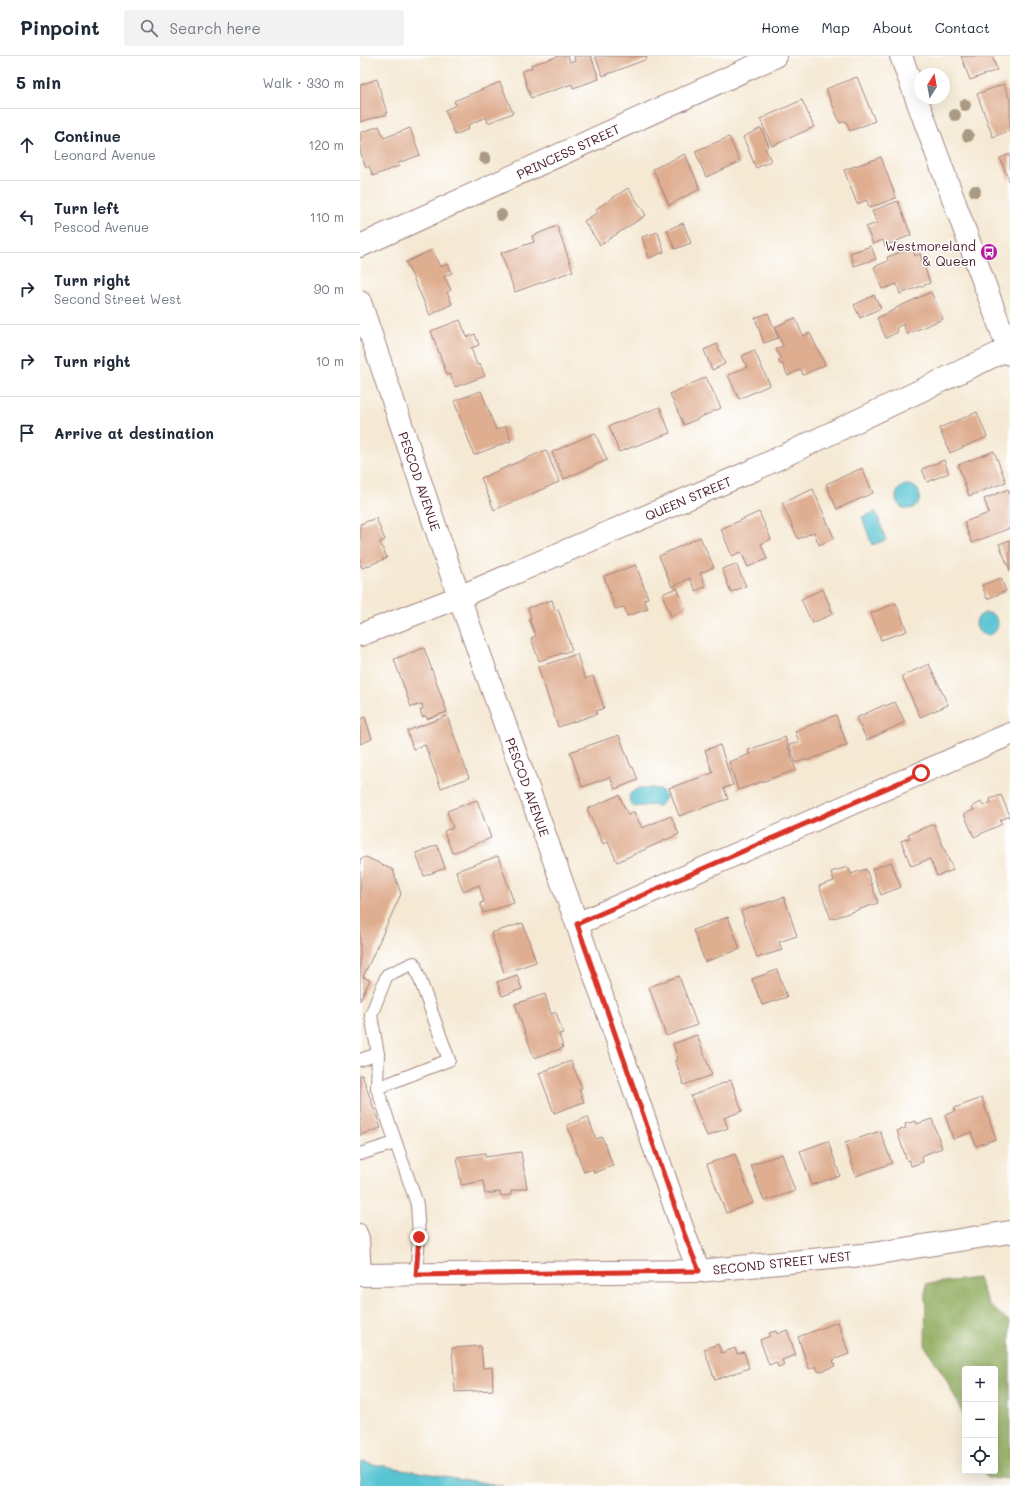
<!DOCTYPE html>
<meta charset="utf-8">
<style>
:root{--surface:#fff;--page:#f2f2f3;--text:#1f2937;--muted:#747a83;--line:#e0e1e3}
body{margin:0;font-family:Mali,sans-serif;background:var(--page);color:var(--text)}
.controls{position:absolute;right:12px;bottom:12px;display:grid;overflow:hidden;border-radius:4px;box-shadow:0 4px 16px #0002}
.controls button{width:36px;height:36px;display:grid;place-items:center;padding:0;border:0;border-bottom:1px solid var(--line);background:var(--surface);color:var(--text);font:20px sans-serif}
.compass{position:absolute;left:554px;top:12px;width:36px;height:36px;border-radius:50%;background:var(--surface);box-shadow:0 4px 16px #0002;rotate:11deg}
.stop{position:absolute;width:12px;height:12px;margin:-9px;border:3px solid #d93025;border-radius:50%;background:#fff}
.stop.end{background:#d93025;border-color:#fff;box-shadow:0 1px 4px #0008}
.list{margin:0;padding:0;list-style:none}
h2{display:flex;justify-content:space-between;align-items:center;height:52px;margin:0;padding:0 16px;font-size:17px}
h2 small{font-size:13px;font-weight:400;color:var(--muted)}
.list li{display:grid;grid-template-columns:26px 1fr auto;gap:12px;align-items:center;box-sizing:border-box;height:72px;padding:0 16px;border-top:1px solid var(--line)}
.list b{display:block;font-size:15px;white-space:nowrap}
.list p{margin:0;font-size:13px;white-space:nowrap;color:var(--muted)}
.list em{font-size:13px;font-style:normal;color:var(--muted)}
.icon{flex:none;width:22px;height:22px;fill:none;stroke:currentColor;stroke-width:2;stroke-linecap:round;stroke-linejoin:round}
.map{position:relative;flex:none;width:650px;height:1430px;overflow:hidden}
header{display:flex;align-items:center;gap:24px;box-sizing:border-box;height:56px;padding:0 20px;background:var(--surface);border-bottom:1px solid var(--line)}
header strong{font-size:19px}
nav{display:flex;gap:22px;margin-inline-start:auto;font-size:14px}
.search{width:280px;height:36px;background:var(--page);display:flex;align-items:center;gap:10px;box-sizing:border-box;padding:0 14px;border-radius:4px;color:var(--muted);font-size:15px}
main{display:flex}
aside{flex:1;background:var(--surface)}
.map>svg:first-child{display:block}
.forest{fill:#8fab5d;stroke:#6c6544}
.water{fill:#58c4d2;stroke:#51727e}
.building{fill:#dfae91}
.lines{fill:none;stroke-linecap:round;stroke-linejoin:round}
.lane-casing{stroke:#a08480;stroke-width:14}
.street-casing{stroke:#a08480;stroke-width:24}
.secondary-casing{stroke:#a08480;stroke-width:24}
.lane{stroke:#fff;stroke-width:12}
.street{stroke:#fff;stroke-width:22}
.secondary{stroke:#fff;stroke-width:22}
.tree{fill:#ab9a83}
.route{stroke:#d93025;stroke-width:5}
.labels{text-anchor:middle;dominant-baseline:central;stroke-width:3;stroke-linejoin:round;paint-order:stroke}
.street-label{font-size:13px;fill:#4a1f2b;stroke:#fff}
.poi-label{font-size:13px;fill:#4a1f2b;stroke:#fff;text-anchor:end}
</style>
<header>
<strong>Pinpoint</strong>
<div class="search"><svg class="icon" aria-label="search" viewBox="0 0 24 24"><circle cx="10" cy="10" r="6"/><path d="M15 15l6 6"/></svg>Search here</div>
<nav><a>Home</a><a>Map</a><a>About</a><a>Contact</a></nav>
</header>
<main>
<aside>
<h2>5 min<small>Walk · 330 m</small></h2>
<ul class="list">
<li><svg class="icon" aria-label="ahead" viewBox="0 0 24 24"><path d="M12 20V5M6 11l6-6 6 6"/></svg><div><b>Continue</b><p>Leonard Avenue</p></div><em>120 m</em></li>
<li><svg class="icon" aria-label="left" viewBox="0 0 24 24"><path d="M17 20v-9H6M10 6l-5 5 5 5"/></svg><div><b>Turn left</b><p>Pescod Avenue</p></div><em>110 m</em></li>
<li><svg class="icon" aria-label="right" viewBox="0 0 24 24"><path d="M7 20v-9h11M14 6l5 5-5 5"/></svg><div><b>Turn right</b><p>Second Street West</p></div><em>90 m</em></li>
<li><svg class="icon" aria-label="right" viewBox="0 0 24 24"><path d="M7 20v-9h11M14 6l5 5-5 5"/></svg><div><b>Turn right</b></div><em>10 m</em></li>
<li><svg class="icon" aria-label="arrive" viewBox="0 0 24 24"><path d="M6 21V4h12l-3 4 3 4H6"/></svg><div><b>Arrive at destination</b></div></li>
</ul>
</aside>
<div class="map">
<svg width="650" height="1430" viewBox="0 0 650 1430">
<rect width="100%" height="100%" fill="#fff"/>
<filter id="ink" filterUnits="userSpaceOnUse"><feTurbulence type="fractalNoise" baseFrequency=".025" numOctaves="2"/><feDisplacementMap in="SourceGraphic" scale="8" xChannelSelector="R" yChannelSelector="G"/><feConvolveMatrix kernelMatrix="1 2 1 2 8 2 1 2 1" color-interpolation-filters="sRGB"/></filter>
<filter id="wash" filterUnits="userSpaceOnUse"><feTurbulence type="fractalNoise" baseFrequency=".012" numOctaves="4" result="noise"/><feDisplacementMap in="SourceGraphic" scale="16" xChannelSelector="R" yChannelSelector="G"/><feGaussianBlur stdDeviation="0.9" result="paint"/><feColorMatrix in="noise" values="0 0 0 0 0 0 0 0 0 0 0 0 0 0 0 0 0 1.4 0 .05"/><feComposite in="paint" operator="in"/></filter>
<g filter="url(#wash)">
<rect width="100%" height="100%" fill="#f5e9d4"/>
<path class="forest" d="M618,1222L629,1249L650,1266V1423L626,1421L623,1415H635V1313H605V1363L586,1323L565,1290L566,1228Z"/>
<g class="water">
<circle cx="548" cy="441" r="12"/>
<path d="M516,456L526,484L512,489L502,461Z"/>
<circle cx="627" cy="568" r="11"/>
<path d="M280,732H294L302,735L305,739V744L299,750L290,749L274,751L271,748L269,740L272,736Z"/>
<path d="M0,1406L143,1430H0Z"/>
</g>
<g id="blocks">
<g class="building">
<path d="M199,0H208L210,6L215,4L214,0H231L239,23L213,32L212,28L171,42L162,15L172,12L171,9Z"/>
<path d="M235,0H286L287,3L243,20Z"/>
<path d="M601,0H632L637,14L610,24Z"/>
<path d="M497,21L515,65L490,75L486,65L480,67L466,33Z"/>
<path d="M17,23L27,58L0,66V29Z"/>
<path d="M140,26L153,57L128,67L126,61L108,69L109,73L95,79L85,54L96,49L94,45Z"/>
<path d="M644,28L650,44V74L633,81L617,38Z"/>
<path d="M442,44L454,71L412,90L400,63Z"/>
<path d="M19,70L24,82L50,72L60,99L38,107L39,110L13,120L9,110L6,112L0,95V77Z"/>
<path d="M401,72L409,90L405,92L411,105L396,112L383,81Z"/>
<path d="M369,81L380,106L346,121L335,95Z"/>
<path d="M325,98L340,133L309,149L293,113Z"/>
<path d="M650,98V127L640,102Z"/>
<path d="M521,101L536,142L509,152L507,144L497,148L484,114Z"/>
<path d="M268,132L286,159L240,189L224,165L238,156L236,153Z"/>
<path d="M538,145L551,179L525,190L523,184L513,188L506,171L517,167L512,155Z"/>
<path d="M323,167L331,187L315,193L307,174Z"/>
<path d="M197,170L213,215L155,236L141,197L174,186L172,180Z"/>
<path d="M298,176L304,196L289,202L282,181Z"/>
<path d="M511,190L516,203L494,210L490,197Z"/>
<path d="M552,192L555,200L560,198L570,227L540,238L537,228L522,233L514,211L528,205L527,201Z"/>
<path d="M72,194L80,211L88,208L92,217L84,220L91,234L87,236L92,248L70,259L46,206Z"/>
<path d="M571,236L583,263L547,278L543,268L536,272L538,276L526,282L517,262L536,253V252Z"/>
<path d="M514,239L521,252L500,262L494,249Z"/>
<path d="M408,257L418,282L404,287L395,262Z"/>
<path d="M435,262L443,280L450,277L465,309L443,319L441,313L428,320L422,307L420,308L418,304L421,303L416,293L423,290L415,271Z"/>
<path d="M100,264L107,281L115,278L119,289L111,292L117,309L120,308L125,320L95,331L90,318L87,319L71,275Z"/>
<path d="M357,288L365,308L352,314L344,294Z"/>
<path d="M394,294L410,329L379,343L368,319L387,311L382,300Z"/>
<path d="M346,321L361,352L324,369L310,338Z"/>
<path d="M121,335L136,374L146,370L151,385L114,399L94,345Z"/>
<path d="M300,351L310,377L259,396L249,370Z"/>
<path d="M617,356L627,381L590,397L579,372Z"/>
<path d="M235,377L247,404L204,423L192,396Z"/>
<path d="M186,394L199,426L134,454L121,422Z"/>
<path d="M634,395L646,426L609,440L598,409Z"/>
<path d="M584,404L589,417L567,426L562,413Z"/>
<path d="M502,412L513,437L477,453L466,428Z"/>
<path d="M453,433L474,482L459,489L454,476L438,483L422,447Z"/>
<path d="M648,433L650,439V472L612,487L604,466L629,457L624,443Z"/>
<path d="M399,456L411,483L401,488L407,503L388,511L381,496L372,500L361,473Z"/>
<path d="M16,462L25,484L20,486L27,502L2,512L1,509L0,510V468Z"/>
<path d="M340,481L354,511L340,517L346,530L336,535L330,522L312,531L299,500Z"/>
<path d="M650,484V515L639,488Z"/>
<path d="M376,508L386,530L371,536L362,513Z"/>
<path d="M276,509L288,542L284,543L288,553L267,560L264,551L255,553L244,520Z"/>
<path d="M641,522L646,535L627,543L622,529Z"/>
<path d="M317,532L326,553L311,560L302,538Z"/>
<path d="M463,533L473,558L452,567L441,543Z"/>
<path d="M192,544L195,554L198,553L212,594L179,605L171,582L176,580L169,563L171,562L168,552Z"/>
<path d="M536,547L547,575L521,584L511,557Z"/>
<path d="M64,592L87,656L67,663L66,660L62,661L60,654L63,653L62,648L51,651L34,603Z"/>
<path d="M217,598L225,623L233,620L244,652L236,655L237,658L198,671L178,611Z"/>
<path d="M569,608L588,649L560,661L542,620Z"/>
<path d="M535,646L545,666L507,684L496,662L524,649L525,650Z"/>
<path d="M476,659L487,689L446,705L445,703L436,707L429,689L439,686L435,675Z"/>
<path d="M87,660L109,722L81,732L65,689L53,693L47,675Z"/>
<path d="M5,661L12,683L0,688V663Z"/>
<path d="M259,679L271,711H273L278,724L255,733L250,721L222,731L210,696Z"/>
<path d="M425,681L436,714L378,734L369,706L390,698L388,694Z"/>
<path d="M360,689L373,729L364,732L368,743L319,760L309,732L353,717L345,694Z"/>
<path d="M259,739L268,759L274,756L282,772L311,760L319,778L257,806L248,786L243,788L227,753Z"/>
<path d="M641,739L650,760L640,764L642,768L614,781L604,758L614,754L612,751L621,746L623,750L631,747L630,743Z"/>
<path d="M117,744L131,782L92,797L84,775L93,772L87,755Z"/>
<path d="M574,768L593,814L577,820L570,803L551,810L541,785L550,782L548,778Z"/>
<path d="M77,789L85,812L64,820L56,797Z"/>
<path d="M138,800L154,847L123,857L120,847L124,846L119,829L103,835L96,815Z"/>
<path d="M6,801L33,814L41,838L3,921L10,924L0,945V803Z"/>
<path d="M531,806L541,831L521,839L512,813Z"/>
<path d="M488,811L491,818L506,813L518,847L471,863L459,830L474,825L471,816Z"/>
<path d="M424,841L437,880L419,886L422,894L397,902L381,855Z"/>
<path d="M368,861L380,893L345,906L333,874Z"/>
<path d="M163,867L176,906L144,917L131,877Z"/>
<path d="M417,914L427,941L402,949L392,923Z"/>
<path d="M157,919L162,933L142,940L137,926Z"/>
<path d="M319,920L337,969L306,980L289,931Z"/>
<path d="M185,938L191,958L196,956L203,977L199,978L203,992L174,1002L155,948Z"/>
<path d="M337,979L352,1019L324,1029L315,1004L318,1003L313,988Z"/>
<path d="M211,1005L222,1032L219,1033L224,1046L194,1057L179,1017Z"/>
<path d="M0,1019H2L21,1072L0,1079Z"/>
<path d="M371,1024L382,1055L364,1062L368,1072L347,1080L331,1040Z"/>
<path d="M622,1042L636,1083L616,1090L611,1076L593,1083L585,1059L595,1055L594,1052Z"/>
<path d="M228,1061L236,1083L242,1081L253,1110L234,1117L233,1113L224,1116L207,1069Z"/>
<path d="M572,1063L582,1092L561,1100L563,1106L551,1110L550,1104L547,1105L537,1075L546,1072L545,1068L556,1065L557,1068Z"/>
<path d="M520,1075L532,1107L496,1120L485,1087Z"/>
<path d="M468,1085L480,1120L452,1129L440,1095Z"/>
<path d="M161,1096L167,1132L151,1135V1139L141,1140L140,1136L125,1138L123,1125L101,1129L97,1101L125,1097V1101Z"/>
<path d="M375,1098L393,1147L366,1157L347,1108Z"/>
<path d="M422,1098L435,1135L404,1145L391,1109Z"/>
<path d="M478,1266L489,1298L473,1304L475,1310L459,1316L456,1310L449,1313L438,1281Z"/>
<path d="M427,1274L436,1299L422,1304L424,1309L418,1311L416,1306L409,1309L400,1284L410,1280L409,1277L416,1275L417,1278Z"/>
<path d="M358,1288L361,1297L375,1292L377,1298L384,1296L389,1312L355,1324L344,1293Z"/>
<path d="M121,1290L123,1312L132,1311L133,1334L95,1336L92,1292Z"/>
</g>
</g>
</g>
<g filter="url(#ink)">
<use href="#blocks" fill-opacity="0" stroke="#a08480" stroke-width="1"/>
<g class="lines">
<g class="lane-casing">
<g id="lane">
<path d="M0,1004L18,998"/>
<path d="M17,1032L18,998L11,959L27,919L54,907L89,1004L17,1032L57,1148L59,1181L56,1219"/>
<path d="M0,1098L35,1087"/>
<path d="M0,1174L3,1182L5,1219"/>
</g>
</g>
<g class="street-casing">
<g id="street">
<path d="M541,0L650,298"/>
<path d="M0,190L416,0"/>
<path d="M0,246L99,541L217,868L325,1180L339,1215"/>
<path d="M217,868L650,678"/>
</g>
</g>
<g class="secondary-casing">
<g id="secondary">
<path d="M0,579L99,541L396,413L650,292"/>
<path d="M0,1219L339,1215L512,1198L650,1176"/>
</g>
</g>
<use href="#lane" class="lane"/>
<use href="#street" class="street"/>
<use href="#secondary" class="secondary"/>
</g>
<g class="tree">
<circle cx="605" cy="49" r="6"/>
<circle cx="595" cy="59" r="6"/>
<circle cx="608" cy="80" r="6"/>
<circle cx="125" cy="102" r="6"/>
<circle cx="615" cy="135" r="6"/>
<circle cx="141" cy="159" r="6"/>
</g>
</g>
<g class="lines" filter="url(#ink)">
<path class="route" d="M59,1181L56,1219L339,1215L325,1180L217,868L561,717"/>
</g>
<defs>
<g id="bus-disc" transform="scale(0.9)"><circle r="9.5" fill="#b5179e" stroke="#fff"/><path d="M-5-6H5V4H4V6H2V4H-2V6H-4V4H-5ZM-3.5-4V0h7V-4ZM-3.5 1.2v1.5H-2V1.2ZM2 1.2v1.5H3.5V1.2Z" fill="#fff"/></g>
</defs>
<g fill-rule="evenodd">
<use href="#bus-disc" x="629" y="196"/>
</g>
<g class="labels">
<g class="street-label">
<text transform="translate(208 95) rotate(-25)">PRINCESS STREET</text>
<text transform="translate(60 425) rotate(71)">PESCOD AVENUE</text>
<text transform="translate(328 442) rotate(-23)">QUEEN STREET</text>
<text transform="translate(168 731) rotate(70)">PESCOD AVENUE</text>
<text transform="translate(422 1206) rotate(-6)">SECOND STREET WEST</text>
</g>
<g class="poi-label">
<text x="616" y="189">Westmoreland<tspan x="616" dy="15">&amp; Queen</tspan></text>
</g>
</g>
</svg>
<div class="controls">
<button>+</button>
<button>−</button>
<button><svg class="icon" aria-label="locate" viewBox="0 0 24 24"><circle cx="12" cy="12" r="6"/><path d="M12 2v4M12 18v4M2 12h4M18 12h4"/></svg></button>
</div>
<svg class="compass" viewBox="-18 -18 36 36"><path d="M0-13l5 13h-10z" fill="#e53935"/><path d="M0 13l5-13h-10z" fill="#747a83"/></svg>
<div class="stop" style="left:561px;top:717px"></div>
<div class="stop end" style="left:59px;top:1181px"></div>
</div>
</main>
